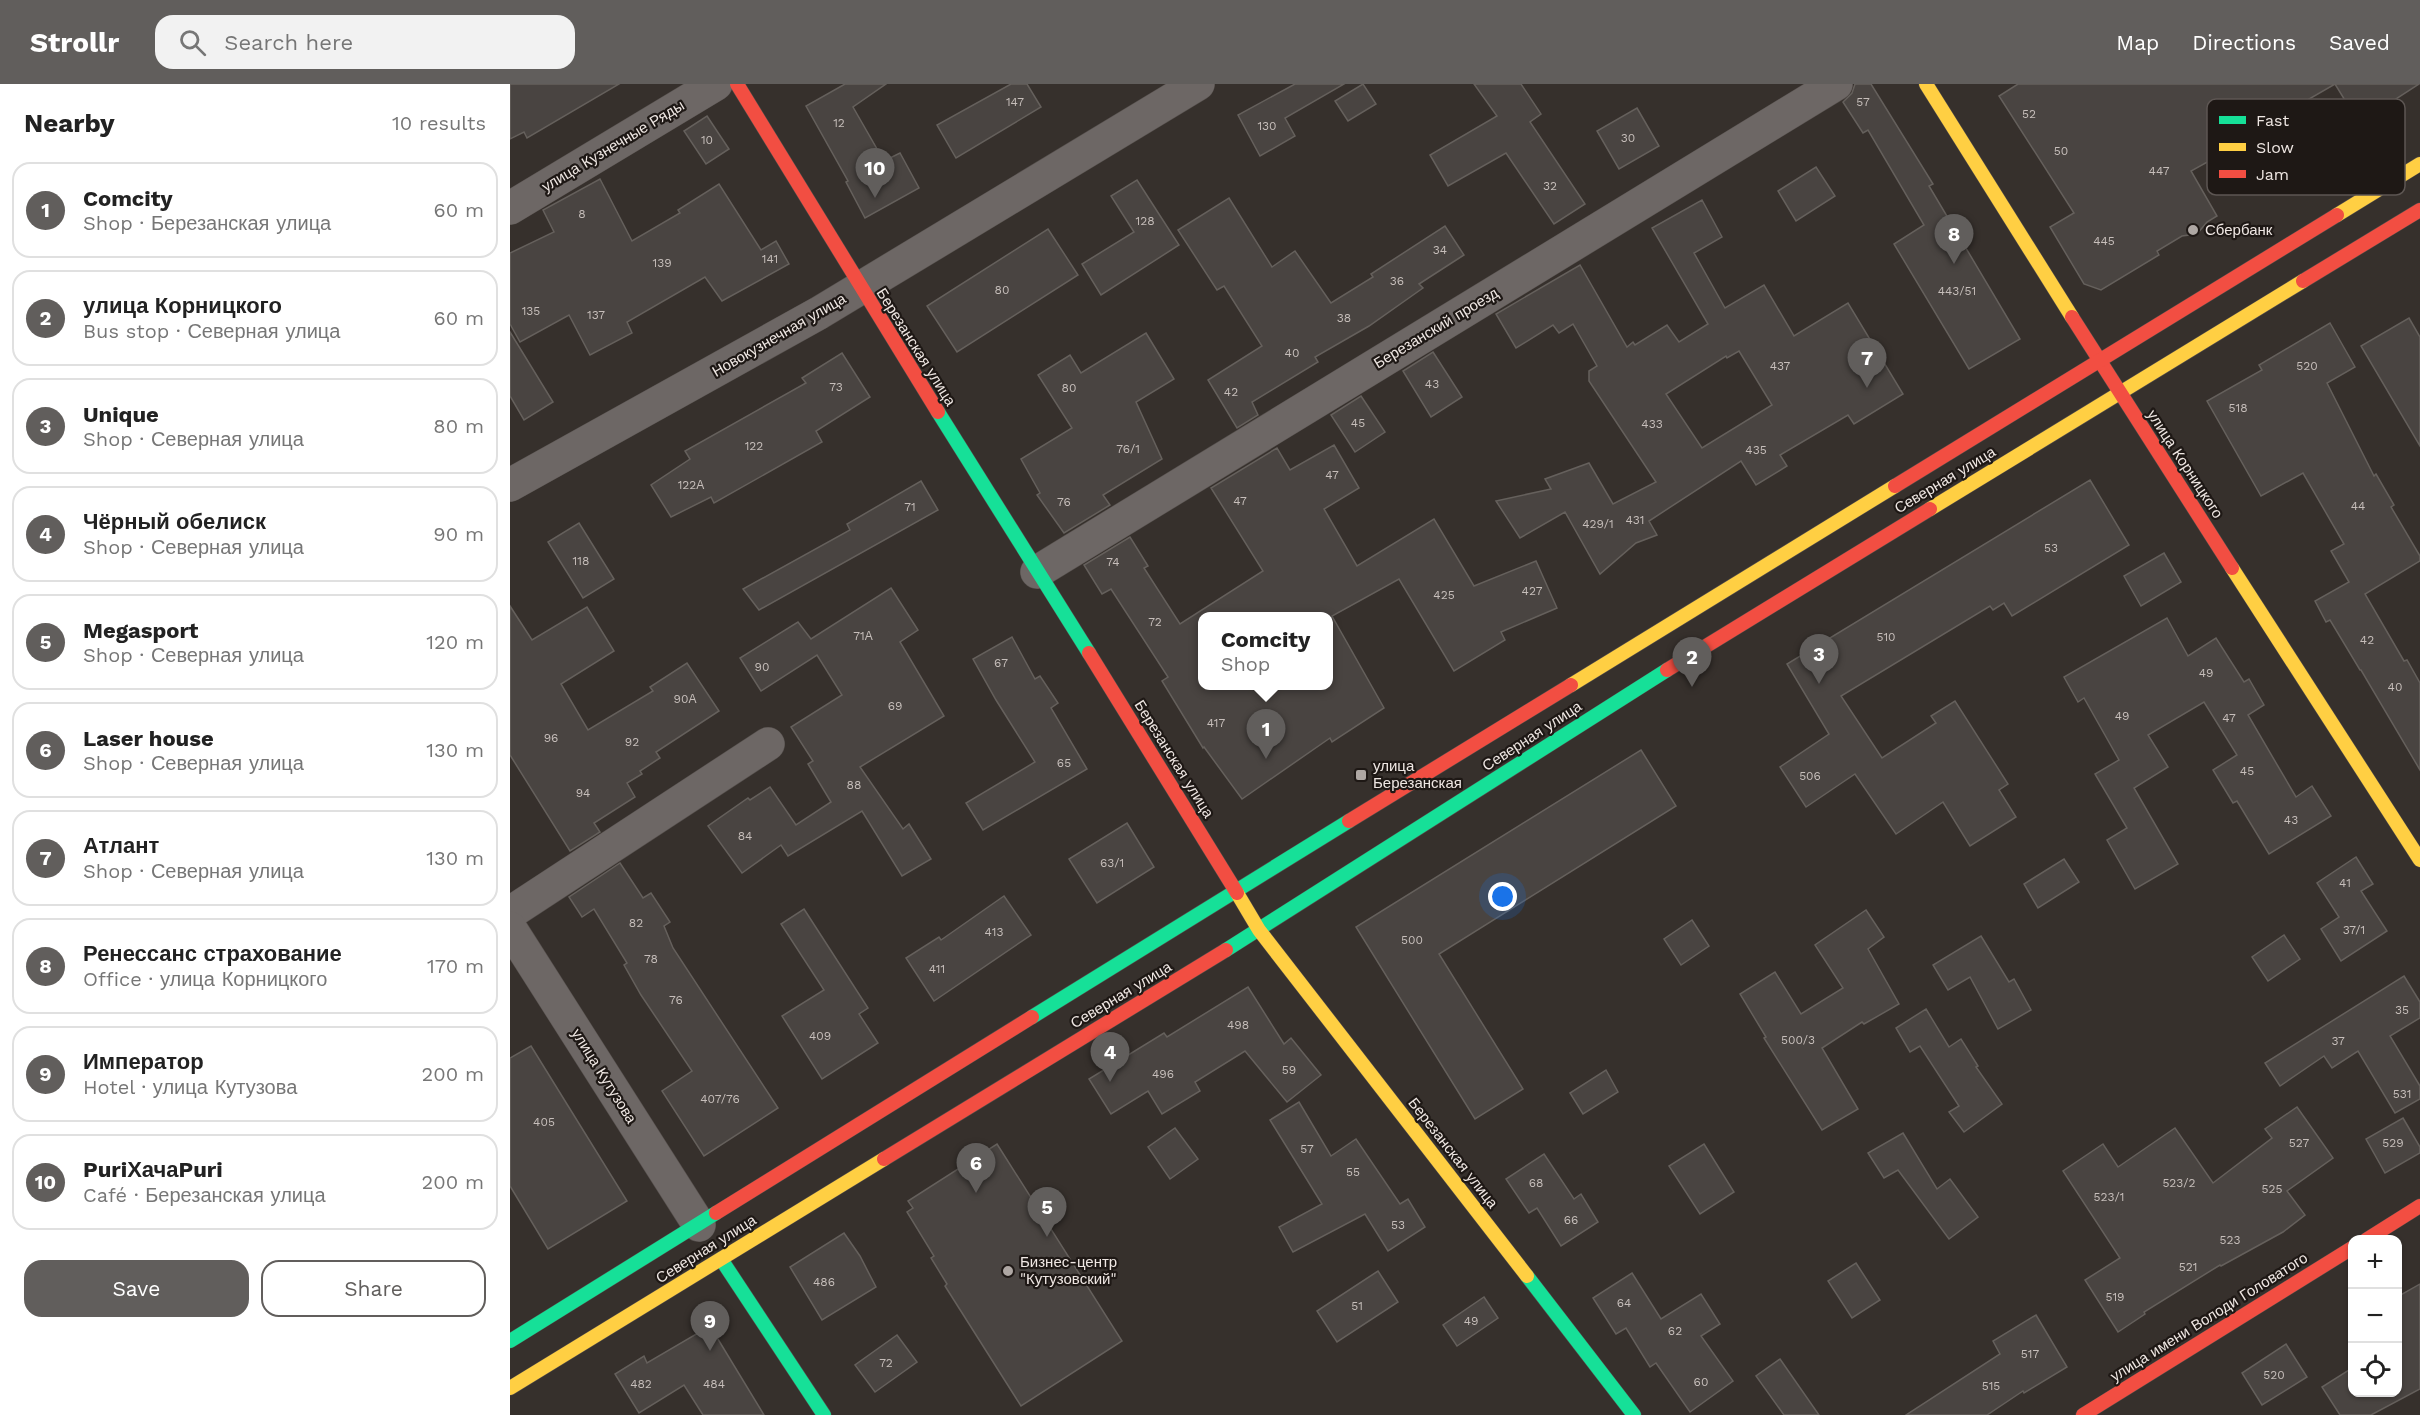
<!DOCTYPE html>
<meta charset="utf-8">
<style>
:root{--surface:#fff;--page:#f2f2f2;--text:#222;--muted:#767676;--line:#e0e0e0;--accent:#615e5c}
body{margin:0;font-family:"Work Sans",sans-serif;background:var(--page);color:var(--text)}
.controls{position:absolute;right:18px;bottom:18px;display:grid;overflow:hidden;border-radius:12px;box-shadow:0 2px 4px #0004}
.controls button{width:54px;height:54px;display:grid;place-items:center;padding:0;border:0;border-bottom:2px solid var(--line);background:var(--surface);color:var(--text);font:30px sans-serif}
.you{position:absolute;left:993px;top:813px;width:21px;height:21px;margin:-15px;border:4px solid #fff;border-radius:50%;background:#1a73e8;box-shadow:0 0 0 9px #1a73e833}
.badge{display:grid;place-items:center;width:39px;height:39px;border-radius:50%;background:var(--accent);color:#fff;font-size:20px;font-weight:700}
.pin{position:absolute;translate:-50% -50px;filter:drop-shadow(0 2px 3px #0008)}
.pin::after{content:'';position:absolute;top:32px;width:21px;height:18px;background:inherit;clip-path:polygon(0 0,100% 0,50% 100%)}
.popup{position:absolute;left:688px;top:528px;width:135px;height:78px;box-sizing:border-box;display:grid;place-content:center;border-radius:12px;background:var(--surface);filter:drop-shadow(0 2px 4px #0005);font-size:20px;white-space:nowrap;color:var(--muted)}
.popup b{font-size:22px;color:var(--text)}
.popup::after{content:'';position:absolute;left:50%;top:100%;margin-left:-12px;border:12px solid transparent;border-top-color:var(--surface)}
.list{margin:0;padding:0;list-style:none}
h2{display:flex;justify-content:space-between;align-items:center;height:78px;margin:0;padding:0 24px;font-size:26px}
h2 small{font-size:20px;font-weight:400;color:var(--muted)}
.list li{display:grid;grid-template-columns:39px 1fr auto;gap:18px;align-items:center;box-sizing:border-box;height:96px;margin:0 12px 12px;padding:0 12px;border:2px solid var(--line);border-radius:18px}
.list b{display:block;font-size:22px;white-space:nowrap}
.list p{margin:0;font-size:20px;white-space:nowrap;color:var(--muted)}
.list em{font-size:20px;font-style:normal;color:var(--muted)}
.actions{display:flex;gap:12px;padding:18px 24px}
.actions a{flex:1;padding:14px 0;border:2px solid var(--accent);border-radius:18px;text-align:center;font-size:21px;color:var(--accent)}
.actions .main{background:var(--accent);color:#fff}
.icon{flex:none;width:33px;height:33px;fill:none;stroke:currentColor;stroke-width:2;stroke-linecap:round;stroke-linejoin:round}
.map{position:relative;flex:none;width:1910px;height:1331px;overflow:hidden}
header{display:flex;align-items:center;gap:36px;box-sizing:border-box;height:84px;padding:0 30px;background:var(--accent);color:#fff}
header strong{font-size:28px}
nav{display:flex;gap:33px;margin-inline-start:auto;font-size:21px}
.search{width:420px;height:54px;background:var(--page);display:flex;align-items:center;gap:15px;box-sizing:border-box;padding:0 21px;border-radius:18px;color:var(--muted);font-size:22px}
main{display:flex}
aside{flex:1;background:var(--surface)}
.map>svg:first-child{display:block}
.building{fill:#494441;stroke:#65605c;stroke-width:1.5;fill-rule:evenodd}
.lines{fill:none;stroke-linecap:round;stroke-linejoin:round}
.street-casing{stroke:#544e4b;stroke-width:34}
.fast-casing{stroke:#544e4b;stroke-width:15}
.slow-casing{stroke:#544e4b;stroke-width:15}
.jam-casing{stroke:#544e4b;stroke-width:15}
.street{stroke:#6d6765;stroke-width:33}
.fast{stroke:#16e098;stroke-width:14}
.slow{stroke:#ffcf43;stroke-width:14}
.jam{stroke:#f24e42;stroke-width:14}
.poi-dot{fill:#aea7a3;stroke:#1e1815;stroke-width:2}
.labels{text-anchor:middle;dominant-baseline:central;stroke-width:4.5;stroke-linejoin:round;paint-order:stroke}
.number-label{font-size:12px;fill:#c6beba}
.street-label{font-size:15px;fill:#efe7e3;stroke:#1e1815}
.poi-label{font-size:15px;fill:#efe7e3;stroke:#1e1815;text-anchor:start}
.key{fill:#1e1815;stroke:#5d5653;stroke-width:1.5}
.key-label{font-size:16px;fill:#efe7e3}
</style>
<header>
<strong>Strollr</strong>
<div class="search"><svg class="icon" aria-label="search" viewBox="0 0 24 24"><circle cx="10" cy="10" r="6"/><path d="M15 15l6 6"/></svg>Search here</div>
<nav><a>Map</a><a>Directions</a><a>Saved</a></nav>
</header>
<main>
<aside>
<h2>Nearby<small>10 results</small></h2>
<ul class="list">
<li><span class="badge">1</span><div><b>Comcity</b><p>Shop · Березанская улица</p></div><em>60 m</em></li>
<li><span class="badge">2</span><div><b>улица Корницкого</b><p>Bus stop · Северная улица</p></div><em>60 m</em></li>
<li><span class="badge">3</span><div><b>Unique</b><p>Shop · Северная улица</p></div><em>80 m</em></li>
<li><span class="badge">4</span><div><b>Чёрный обелиск</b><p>Shop · Северная улица</p></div><em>90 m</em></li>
<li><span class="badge">5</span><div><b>Megasport</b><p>Shop · Северная улица</p></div><em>120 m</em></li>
<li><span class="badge">6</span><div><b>Laser house</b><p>Shop · Северная улица</p></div><em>130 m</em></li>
<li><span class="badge">7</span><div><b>Атлант</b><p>Shop · Северная улица</p></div><em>130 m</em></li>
<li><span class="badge">8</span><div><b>Ренессанс страхование</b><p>Office · улица Корницкого</p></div><em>170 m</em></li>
<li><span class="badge">9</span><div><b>Император</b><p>Hotel · улица Кутузова</p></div><em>200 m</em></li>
<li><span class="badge">10</span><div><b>PuriХачаPuri</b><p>Café · Березанская улица</p></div><em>200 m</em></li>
</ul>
<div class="actions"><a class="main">Save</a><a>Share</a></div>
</aside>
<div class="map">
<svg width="1910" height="1331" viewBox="0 0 1910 1331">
<rect width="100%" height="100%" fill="#36302c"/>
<g class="building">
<path d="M0,0H109L17,54L14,48L0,55Z"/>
<path d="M335,0H376L343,23L374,77L390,69L409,104L355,134L336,98L338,97L296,22Z"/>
<path d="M501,0H517L531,23L446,74L427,41Z"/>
<path d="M785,0H834L775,34L785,52L750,72L728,31Z"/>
<path d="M853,0L866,20L838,37L825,17Z"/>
<path d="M964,0H1011L1031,30L1020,38L1075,120L1044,140L996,69L938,102L920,71L987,32Z"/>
<path d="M1345,0H1361L1423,100L1419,102L1510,255L1459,285L1384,160L1414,141L1358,46L1353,49L1333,18L1342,9Z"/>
<path d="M1508,0H1909L1849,39L1825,0L1763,36L1766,40L1681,87L1707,132L1697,138L1687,150L1672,152L1647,167L1649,171L1591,206L1574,200L1540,143L1564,129L1489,12Z"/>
<path d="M1127,24L1149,62L1109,85L1087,47Z"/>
<path d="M197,32L219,65L196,80L174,47Z"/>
<path d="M1306,83L1325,112L1286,137L1268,107Z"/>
<path d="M90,95L122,157L170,129L168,126L209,100L251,166L266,157L279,180L212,217L195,193L117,238L122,249L80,271L59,231L10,258L0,240V169L44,148L33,126Z"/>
<path d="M627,96L669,161L591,211L572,180L624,148L601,112Z"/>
<path d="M719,114L762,183L785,167L821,219L863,193L861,190L935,142L954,171L909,200L913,204L859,242L805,273L808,278L742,318L748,331L727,344L698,296L752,262L714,202L707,206L668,146Z"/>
<path d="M1192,116L1212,153L1184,169L1215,224L1254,201L1284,252L1338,219L1393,310L1344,340L1338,331L1270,371L1277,382L1246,401L1231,377L1139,437L1147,451L1126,459L1090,490L1055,428L1010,454L986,417L1041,405L1035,395L1079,379L1103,420L1146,398L1079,297V287L1087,282L1063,240L1049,249L1043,241L1006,264L986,230L1070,181L1117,263L1123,258L1125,261L1157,241L1169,258L1198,240L1142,144ZM1229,267L1262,321L1192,364L1156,310L1216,272L1217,274Z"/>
<path d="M538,145L568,191L447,268L417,222Z"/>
<path d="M1899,234L1910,253V362L1851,262Z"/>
<path d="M1820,239L1845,283L1817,299L1864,392L1866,390L1884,421L1881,423L1910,472V477L1855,510L1894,577L1897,576L1910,599V686L1851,586H1850L1820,536L1816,538L1805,517L1839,498L1821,467L1834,460L1793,389L1751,412L1697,317L1752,286L1749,281Z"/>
<path d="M0,248L43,318L14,336L0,312Z"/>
<path d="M636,249L664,295L626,318L652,375L593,411L600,421L554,449L527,411L530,409L511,375L562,344L528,291L560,271L571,289Z"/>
<path d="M923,268L952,313L921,333L893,287Z"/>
<path d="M332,269L360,313L306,347L312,358L204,419L201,413L161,433L141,401L180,375L175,367L296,299L292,294Z"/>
<path d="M851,312L875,348L845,368L821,331Z"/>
<path d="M824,361L849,404L814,425L847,482L924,435L964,502L1026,477L1047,524L991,548L995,556L944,587L889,495L822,532L874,624L822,658L820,654L732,715L694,663L693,664L652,597L658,593L601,505L592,510L574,481L620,453L638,482L634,484L670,540L753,487L701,404L767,364L780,386ZM693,532H819V602H693Z"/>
<path d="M1580,396L1619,461L1502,532L1494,519L1483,526L1480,522L1331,612L1372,674L1426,639L1421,632L1445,617L1498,700L1489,706L1506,733L1460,762L1433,718L1386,750L1345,690L1296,723L1270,683L1319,650L1277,580Z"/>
<path d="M411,397L428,426L249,526L233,505L340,446L337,440Z"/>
<path d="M69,439L104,495L73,514L38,458Z"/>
<path d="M1654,469L1671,498L1631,522L1614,492Z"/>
<path d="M381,504L408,546L390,558L434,632L350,683L393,745L399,740L421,775L392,792L352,727L278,772L271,761L232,789L198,742L238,714L240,716L260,703L286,741L321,718L298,680L303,677L281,643L332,611L307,571L251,607L230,574L288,538L301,555Z"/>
<path d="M0,522L22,556L77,523L104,567L51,600L78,646L143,607L140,603L177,579L209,627L146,668L150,674L130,687L132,690L117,699L125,713L84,739L90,748L60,767L0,671Z"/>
<path d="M1657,534L1678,572L1706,554L1734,598L1739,595L1754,621L1738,631L1786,713L1802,702L1821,732L1759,770L1727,717L1723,719L1703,686L1727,671L1694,618L1638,651L1658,683L1624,704L1668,780L1625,805L1597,756L1617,744L1585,690L1609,676L1574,614L1568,618L1554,593Z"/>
<path d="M502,553L525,595L530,592L548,619L541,624L577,685L473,746L456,719L525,678L486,616L463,575Z"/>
<path d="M1131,666L1166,722L929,870L1013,1005L965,1035L846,843Z"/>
<path d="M617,739L644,783L587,819L559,775Z"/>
<path d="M1846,773L1863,800L1851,807L1877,847L1831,877L1811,845L1829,833L1807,799Z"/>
<path d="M1554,775L1569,798L1528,824L1514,800Z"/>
<path d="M110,779L133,814L141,809L160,838L154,842L163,864L268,1024L194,1072L152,1007L182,987L131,911L114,881L117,879L84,825L72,833L59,813Z"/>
<path d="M494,812L521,851L424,917L396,874L429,853L431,856Z"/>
<path d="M294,825L358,924L349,930L368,959L312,995L272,932L314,906L271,840Z"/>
<path d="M1356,826L1374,853L1358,865L1389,920L1354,940L1352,938L1312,964L1348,1025L1312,1046L1254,954L1256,953L1230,910L1265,888L1291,930L1333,904L1305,861Z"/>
<path d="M1182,836L1199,862L1171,881L1154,855Z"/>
<path d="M1774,851L1790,875L1758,897L1742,873Z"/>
<path d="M1471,852L1499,898L1504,895L1521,926L1488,945L1460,893L1438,906L1423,881Z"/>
<path d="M1894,892L1910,918V934L1880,952L1910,1002V1015L1885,1029L1848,967L1822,984L1814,972L1770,1002L1755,979Z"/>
<path d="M738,903L774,960L781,954L811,991L777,1018L735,967L685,998L690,1007L652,1030L638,1007L601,1030L579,995L654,949L657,953Z"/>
<path d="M1416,925L1439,963L1451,955L1468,982L1466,983L1492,1020L1454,1048L1439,1028L1449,1022L1410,962L1400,968L1386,944Z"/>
<path d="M21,962L117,1117L38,1165L0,1102V974Z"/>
<path d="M1096,986L1108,1008L1073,1030L1060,1009Z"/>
<path d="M789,1018L821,1072L846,1055L890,1120L898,1115L915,1143L878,1167L855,1130L783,1168L769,1143L812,1120L760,1036Z"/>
<path d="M1787,1023L1823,1074L1777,1107L1795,1131L1773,1148L1711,1182L1710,1181L1634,1228L1635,1230L1608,1248L1575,1196L1610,1174L1553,1087L1593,1060L1608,1083L1665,1044L1703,1099L1762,1054L1755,1045Z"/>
<path d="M1893,1034L1910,1063V1069L1875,1089L1856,1055Z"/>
<path d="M665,1044L688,1075L660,1095L638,1063Z"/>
<path d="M1393,1049L1427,1105L1440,1095L1468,1133L1439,1155L1388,1086L1374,1094L1358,1069Z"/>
<path d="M487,1060L612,1257L511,1322L435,1202L437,1200L421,1174L424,1172L397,1128L403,1124L398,1117Z"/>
<path d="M1194,1060L1224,1108L1190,1130L1159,1082Z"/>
<path d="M1034,1070L1064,1115L1071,1110L1088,1138L1051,1162L1027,1124L1019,1129L996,1095Z"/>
<path d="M334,1149L350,1172L366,1203L312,1236L280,1183Z"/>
<path d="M1346,1179L1370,1216L1342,1234L1318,1197Z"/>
<path d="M868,1187L888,1218L827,1258L807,1227Z"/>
<path d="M1122,1189L1151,1235L1191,1210L1210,1240L1191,1252L1223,1297L1180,1328L1146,1279L1140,1283L1116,1244L1106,1250L1083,1214Z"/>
<path d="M1910,1200V1305L1861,1331H1830L1812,1303L1842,1284V1308H1887V1213Z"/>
<path d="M974,1213L988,1234L947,1262L933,1241Z"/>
<path d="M1526,1231L1557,1283L1514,1309L1513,1307L1477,1331H1396L1490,1270L1483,1257Z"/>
<path d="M200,1242L254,1331H193L174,1301L129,1329L105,1290L134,1272L137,1279Z"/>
<path d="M387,1251L407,1278L365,1308L345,1281Z"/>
<path d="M1776,1260L1797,1293L1752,1321L1732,1289Z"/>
<path d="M1270,1275L1309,1331H1274L1246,1292Z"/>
</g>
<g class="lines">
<g class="street-casing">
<g id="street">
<path d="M0,124L206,0"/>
<path d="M0,401L309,229L688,0"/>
<path d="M527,488L1326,0"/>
<path d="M0,829L258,660"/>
<path d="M0,844L189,1141"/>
</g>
</g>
<g class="fast-casing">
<g id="fast">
<path d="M428,328L579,569"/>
<path d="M716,866L1157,586"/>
<path d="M522,933L839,737"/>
<path d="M211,1175L314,1331"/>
<path d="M1017,1192L1124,1331"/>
<path d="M0,1257L206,1129"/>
</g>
</g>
<g class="slow-casing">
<g id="slow">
<path d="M1416,0L1562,233"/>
<path d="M1827,131L1910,80"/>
<path d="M1420,425L1793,197"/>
<path d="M1722,484L1910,776"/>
<path d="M1061,601L1385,402"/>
<path d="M727,809L749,846L1017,1192"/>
<path d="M0,1304L374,1075"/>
</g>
</g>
<g class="jam-casing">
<g id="jam">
<path d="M227,0L428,328"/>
<path d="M1793,197L1910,126"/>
<path d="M1562,233L1722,484"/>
<path d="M1385,402L1827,131"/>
<path d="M579,569L727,809"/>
<path d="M1157,586L1420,425"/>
<path d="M839,737L1061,601"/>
<path d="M374,1075L716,866"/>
<path d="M206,1129L522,933"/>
<path d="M1856,1156L1910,1122"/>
<path d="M1573,1331L1842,1164"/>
</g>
</g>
<use href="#street" class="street"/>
<use href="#fast" class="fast"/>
<use href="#slow" class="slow"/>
<use href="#jam" class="jam"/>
</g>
<g class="poi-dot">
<circle cx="1683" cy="146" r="6"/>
<rect x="845" y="685" width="12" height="12" rx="3"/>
<circle cx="498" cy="1187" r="6"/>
</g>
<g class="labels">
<g class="number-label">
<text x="505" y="18">147</text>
<text x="1353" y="18">57</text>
<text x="1519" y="30">52</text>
<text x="329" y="39">12</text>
<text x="757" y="42">130</text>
<text x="1118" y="54">30</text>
<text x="197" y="56">10</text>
<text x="1551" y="67">50</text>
<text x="1649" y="87">447</text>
<text x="1040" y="102">32</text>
<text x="72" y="130">8</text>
<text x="635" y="137">128</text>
<text x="1594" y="157">445</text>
<text x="930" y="166">34</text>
<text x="260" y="175">141</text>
<text x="152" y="179">139</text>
<text x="887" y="197">36</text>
<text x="492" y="206">80</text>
<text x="1447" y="207">443/51</text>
<text x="21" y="227">135</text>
<text x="86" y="231">137</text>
<text x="834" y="234">38</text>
<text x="782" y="269">40</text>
<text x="1270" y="282">437</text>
<text x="1797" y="282">520</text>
<text x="922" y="300">43</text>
<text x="326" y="303">73</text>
<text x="559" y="304">80</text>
<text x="721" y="308">42</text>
<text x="1728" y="324">518</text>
<text x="848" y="339">45</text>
<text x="1142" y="340">433</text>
<text x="244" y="362">122</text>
<text x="618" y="365">76/1</text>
<text x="1246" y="366">435</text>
<text x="822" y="391">47</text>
<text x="181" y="401">122А</text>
<text x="730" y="417">47</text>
<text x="554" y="418">76</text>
<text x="1848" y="422">44</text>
<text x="400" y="423">71</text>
<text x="1125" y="436">431</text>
<text x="1088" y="440">429/1</text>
<text x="1541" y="464">53</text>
<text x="71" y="477">118</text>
<text x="603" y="478">74</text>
<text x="1022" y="507">427</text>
<text x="934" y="511">425</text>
<text x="645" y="538">72</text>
<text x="353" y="552">71А</text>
<text x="1376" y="553">510</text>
<text x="1857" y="556">42</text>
<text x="491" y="579">67</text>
<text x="252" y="583">90</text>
<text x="1696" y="589">49</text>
<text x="1885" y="603">40</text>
<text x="175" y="615">90А</text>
<text x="385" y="622">69</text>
<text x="1612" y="632">49</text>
<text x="1719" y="634">47</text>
<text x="706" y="639">417</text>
<text x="41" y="654">96</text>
<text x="122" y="658">92</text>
<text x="554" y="679">65</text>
<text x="1737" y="687">45</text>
<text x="1300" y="692">506</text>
<text x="344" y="701">88</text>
<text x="73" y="709">94</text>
<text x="1781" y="736">43</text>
<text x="235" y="752">84</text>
<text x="602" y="779">63/1</text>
<text x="1835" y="799">41</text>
<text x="126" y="839">82</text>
<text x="1844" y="846">37/1</text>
<text x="484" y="848">413</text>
<text x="902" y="856">500</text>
<text x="141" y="875">78</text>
<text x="427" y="885">411</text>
<text x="166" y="916">76</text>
<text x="1892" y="926">35</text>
<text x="728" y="941">498</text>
<text x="310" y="952">409</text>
<text x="1288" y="956">500/3</text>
<text x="1828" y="957">37</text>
<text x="779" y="986">59</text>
<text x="653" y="990">496</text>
<text x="1892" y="1010">531</text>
<text x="210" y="1015">407/76</text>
<text x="34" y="1038">405</text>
<text x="1789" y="1059">527</text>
<text x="1883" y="1059">529</text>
<text x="797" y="1065">57</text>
<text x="843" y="1088">55</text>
<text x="1026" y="1099">68</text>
<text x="1669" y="1099">523/2</text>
<text x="1762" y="1105">525</text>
<text x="1599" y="1113">523/1</text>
<text x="1061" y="1136">66</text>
<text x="888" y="1141">53</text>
<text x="1720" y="1156">523</text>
<text x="1678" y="1183">521</text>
<text x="314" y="1198">486</text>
<text x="1605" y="1213">519</text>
<text x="1114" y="1219">64</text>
<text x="847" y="1222">51</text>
<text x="961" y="1237">49</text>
<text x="1165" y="1247">62</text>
<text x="1520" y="1270">517</text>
<text x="376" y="1279">72</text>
<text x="1764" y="1291">520</text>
<text x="1191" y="1298">60</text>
<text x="131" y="1300">482</text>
<text x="204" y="1300">484</text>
<text x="1481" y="1302">515</text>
</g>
<g class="street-label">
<text transform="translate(103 62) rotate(-31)">улица Кузнечные Ряды</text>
<text transform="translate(926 244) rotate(-31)">Березанский проезд</text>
<text transform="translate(269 251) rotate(-30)">Новокузнечная улица</text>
<text transform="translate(406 263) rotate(58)">Березанская улица</text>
<text transform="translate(1675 380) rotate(57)">улица Корницкого</text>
<text transform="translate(1435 396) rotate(-31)">Северная улица</text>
<text transform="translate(1022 652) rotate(-33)">Северная улица</text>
<text transform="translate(664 675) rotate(58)">Березанская улица</text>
<text transform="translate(611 911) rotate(-31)">Северная улица</text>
<text transform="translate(94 992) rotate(58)">улица Кутузова</text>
<text transform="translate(943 1069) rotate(52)">Березанская улица</text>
<text transform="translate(196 1165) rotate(-32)">Северная улица</text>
<text transform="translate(1699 1233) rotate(-32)">улица имени Володи Головатого</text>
</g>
<g class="poi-label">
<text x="1695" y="146">Сбербанк</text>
<text x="863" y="682">улица<tspan x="863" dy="17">Березанская</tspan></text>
<text x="510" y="1178">Бизнес-центр<tspan x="510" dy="17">"Кутузовский"</tspan></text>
</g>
</g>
<rect x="1697" y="15" width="198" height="96" rx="9" class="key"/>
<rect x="1709" y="32" width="27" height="8" fill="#16e098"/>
<rect x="1709" y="59" width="27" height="8" fill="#ffcf43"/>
<rect x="1709" y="86" width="27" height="8" fill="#f24e42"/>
<g class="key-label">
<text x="1746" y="42">Fast</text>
<text x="1746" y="69">Slow</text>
<text x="1746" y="96">Jam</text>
</g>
</svg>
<div class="controls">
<button>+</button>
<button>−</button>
<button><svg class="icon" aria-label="locate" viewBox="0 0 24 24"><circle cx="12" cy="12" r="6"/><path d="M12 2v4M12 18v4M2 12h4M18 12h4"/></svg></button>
</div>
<div class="you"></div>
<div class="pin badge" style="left:756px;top:675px">1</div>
<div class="popup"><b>Comcity</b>Shop</div>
<div class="pin badge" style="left:1182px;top:603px">2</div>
<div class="pin badge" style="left:1309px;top:600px">3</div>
<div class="pin badge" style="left:600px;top:998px">4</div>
<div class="pin badge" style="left:537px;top:1153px">5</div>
<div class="pin badge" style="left:466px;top:1109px">6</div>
<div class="pin badge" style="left:1357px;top:304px">7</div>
<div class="pin badge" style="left:1444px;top:180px">8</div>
<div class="pin badge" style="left:200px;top:1267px">9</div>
<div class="pin badge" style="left:365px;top:114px">10</div>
</div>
</main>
